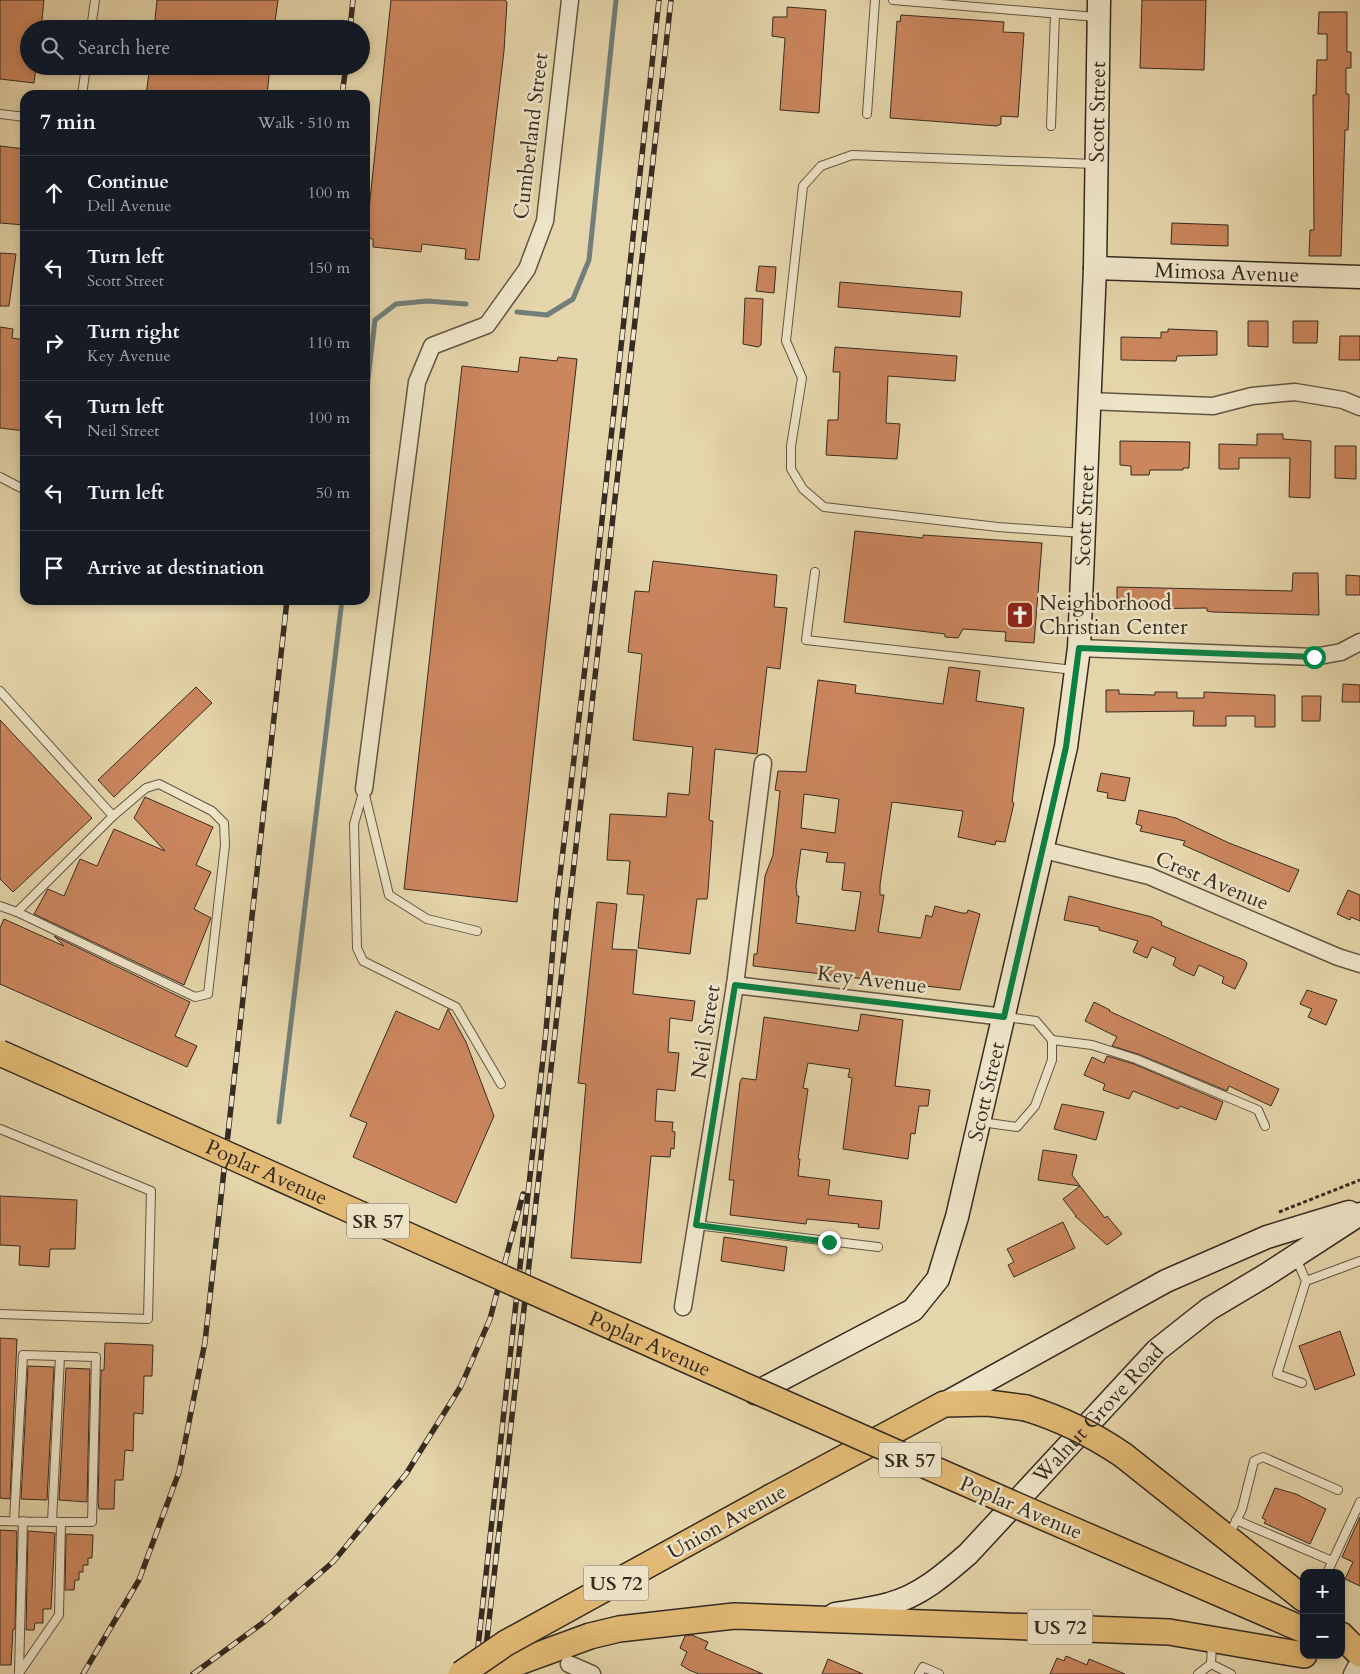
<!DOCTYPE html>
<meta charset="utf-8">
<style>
:root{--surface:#171b24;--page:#242831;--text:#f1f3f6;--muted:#9ea1a6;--line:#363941}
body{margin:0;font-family:Cardo,serif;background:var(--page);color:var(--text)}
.controls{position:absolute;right:15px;bottom:15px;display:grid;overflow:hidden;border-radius:10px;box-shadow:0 2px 8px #0003}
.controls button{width:45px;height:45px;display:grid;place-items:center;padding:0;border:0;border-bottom:1px solid var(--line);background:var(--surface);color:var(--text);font:25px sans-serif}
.stop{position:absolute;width:15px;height:15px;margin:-11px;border:4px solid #0b8043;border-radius:50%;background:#fff}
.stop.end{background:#0b8043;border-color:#fff;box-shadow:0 1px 5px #0008}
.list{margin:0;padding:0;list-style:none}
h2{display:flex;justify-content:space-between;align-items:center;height:65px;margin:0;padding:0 20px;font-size:21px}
h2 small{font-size:16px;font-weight:400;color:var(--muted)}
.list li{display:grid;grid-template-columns:32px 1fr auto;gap:15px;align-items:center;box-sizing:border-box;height:75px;padding:0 20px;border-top:1px solid var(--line)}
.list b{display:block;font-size:19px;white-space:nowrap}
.list p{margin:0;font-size:16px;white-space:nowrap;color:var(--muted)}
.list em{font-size:16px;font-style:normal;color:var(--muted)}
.icon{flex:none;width:28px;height:28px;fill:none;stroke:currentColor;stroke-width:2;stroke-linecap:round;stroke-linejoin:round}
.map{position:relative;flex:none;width:1360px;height:1674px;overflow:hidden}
.search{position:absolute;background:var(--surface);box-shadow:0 2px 8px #0003;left:20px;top:20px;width:350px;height:55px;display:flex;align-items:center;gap:12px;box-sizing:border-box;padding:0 18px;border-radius:28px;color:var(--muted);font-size:19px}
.panel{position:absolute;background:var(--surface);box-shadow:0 2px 8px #0003;left:20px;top:90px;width:350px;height:515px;border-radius:15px}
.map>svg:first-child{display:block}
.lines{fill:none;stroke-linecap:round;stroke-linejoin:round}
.stream{stroke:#717e79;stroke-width:5}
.building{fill:#cb865e;stroke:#362b21;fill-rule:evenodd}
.lane-casing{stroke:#625643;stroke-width:10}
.street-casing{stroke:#625643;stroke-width:19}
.secondary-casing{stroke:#362b21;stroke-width:25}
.primary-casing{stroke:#362b21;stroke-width:28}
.path{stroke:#362b21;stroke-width:3;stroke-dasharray:4 2.5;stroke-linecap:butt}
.lane{stroke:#eee4c8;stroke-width:8}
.street{stroke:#eee4c8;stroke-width:16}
.secondary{stroke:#eee4c8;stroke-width:22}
.primary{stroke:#e2ba75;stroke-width:25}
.rail-casing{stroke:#362b21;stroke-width:5.5}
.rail{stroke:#eee4c8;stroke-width:4;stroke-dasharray:11;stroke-linecap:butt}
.primary-bridge-casing{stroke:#362b21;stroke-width:28;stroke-linecap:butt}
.primary-bridge{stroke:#e2ba75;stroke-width:25}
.route{stroke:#0b8043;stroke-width:6}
.labels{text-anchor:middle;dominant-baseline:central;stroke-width:5;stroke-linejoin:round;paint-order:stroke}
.shield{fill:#eee4c8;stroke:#6d6253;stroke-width:1}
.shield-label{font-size:20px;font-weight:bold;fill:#362b21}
.street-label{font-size:21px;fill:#362b21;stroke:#eee4c8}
.poi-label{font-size:21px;fill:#362b21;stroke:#eee4c8;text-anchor:start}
</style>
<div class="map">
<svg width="1360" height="1674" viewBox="0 0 1360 1674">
<rect width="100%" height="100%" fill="#e5d5aa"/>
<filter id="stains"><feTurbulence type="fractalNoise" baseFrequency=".004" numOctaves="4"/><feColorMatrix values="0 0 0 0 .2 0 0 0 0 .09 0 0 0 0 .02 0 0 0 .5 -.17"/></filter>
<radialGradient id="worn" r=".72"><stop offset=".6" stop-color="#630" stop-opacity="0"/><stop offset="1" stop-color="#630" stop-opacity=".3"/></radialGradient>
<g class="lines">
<g class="stream">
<path d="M517,312L547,315L573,299L589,260L616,0"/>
<path d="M365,405L375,320L396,304L427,301L466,304"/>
<path d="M279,1122L342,600"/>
</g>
</g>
<g class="building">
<path d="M0,0H44L41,29H29V66H36L34,83L0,79Z"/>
<path d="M157,0H278L274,29H154Z"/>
<path d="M391,0H505L507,2L504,51L479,260L465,259L466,249L422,244L421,252L373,247V239L366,238Z"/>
<path d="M1142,0H1206L1204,70L1140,68Z"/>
<path d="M787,7L826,10L819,113L780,110L785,38L772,36L773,17H787Z"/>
<path d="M1319,12H1347V52H1351V68H1346V94H1349V103L1348,130H1345L1341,256H1309L1310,230H1314L1313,95H1316L1317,60H1327V34H1318Z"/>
<path d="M901,15L1004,22L1003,32L1024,33L1018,117L1001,116V124L997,126L890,118L897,21L900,22Z"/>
<path d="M150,66H270L267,95H146Z"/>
<path d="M0,146L25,149V225L0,223Z"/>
<path d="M1172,223L1228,225V246L1171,244Z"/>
<path d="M0,253L16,254L9,306H0Z"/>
<path d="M759,266L776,267L774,293L756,291Z"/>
<path d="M840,282L962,292L960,317L838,307Z"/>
<path d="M745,298L763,299L761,345L758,347L743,344Z"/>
<path d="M1248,321H1268V347L1248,346Z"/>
<path d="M1293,321H1318L1317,343H1293Z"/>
<path d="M0,327L13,329L12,338L25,340V431L0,428Z"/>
<path d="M1168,329L1217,331V355L1177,356L1176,361L1121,360V337L1161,338V332H1168Z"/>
<path d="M1340,336H1360V360H1339Z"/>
<path d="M835,347L957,356L955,381L888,376L886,423L900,424L897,459L826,455L828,420H838L840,372H833Z"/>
<path d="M520,357L557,361L558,357L577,359L517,902L404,889L462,366L518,372Z"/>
<path d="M1257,434H1283V439L1311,441L1310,498L1289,497L1290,458H1239V469H1219V444L1257,445Z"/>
<path d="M1120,441L1190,442L1189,468H1183V470H1150L1149,475H1131V466L1120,465Z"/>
<path d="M1335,446H1356V479L1335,478Z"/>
<path d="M855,531L923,538V535L1042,543L1034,643L1005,641L1006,632L963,629L958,638L945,637V634L844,622Z"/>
<path d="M653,561L777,575L774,607L787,608L780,669L767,667L757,754L715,749L709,820L713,821L708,891L707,899H697L690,954L638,948L644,895L627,894L630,861L607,860L610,814L666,817L668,793L689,795L693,747L633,740L642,654L628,652L635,591L649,592Z"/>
<path d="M1293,573H1318L1319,615L1213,612L1207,611V608L1125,609V606H1117V587L1292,591Z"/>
<path d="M1346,575L1360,576V595H1346Z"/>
<path d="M949,667L980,671L976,701L1024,708L1012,802L1014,803L1005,842L996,841L995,845L958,837L963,811L892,802L880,885V895H884L878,932L921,938L926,915L932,917L935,906L962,913H967L968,910L980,914L960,990L753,966L754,954H757L765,876L773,855L780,791L775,790L778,771L806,772L818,680L856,685L855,693L943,704ZM804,794L839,799L835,833L801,828ZM801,849L828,853L826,862L845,863L842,890L861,892L855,931L796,923L799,896H797L796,886Z"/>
<path d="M1343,684L1360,685V702H1342Z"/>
<path d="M196,687L212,703L114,797L98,780Z"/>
<path d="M1106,690H1119V694L1155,695V692H1177V698H1204V692L1275,695V727H1255V716H1226V726H1193L1194,711L1106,712Z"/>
<path d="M1302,696H1321L1320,721H1302Z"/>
<path d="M0,720L92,818L13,892L0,879Z"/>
<path d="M1101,773L1130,778L1125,801L1107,798L1108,793L1097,791Z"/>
<path d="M145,797L213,827L196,865L211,872L194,909L211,918L184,985L34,914L48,889L64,896L80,859L97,866L114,829L165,851L134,818Z"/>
<path d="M1139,810L1176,818L1229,843L1299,870L1289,892L1183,845L1185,841L1140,831L1142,826L1136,824Z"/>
<path d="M1348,890L1360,895V921L1351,917L1350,920L1337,914Z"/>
<path d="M1069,896L1152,917L1162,922L1161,925L1244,960L1247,963L1246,967L1235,989L1222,983L1224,977L1199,965L1194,976L1179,969L1173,965L1176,958L1152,947L1147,958L1133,952L1138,941L1099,930V927L1064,920Z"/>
<path d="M597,902L617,904L612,949L637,950L633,994L695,1001L692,1021L670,1018L668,1052L679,1053L675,1091L657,1089L655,1121L673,1122L672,1131L675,1132L674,1149L671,1148L670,1157L651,1156L641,1263L571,1258L586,1084L578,1083Z"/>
<path d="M4,919L64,946L54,936L190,1002L175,1036L197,1046L187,1067L0,984V928Z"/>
<path d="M1307,990L1337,1000L1326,1025L1308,1017L1312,1009L1300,1004Z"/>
<path d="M1094,1002L1110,1010L1109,1011L1279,1089L1271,1106L1229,1086L1227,1091L1138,1054L1112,1046L1117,1037L1085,1021Z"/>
<path d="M448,1009L466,1042L494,1116L456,1203L353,1157L367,1123L350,1116L396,1011L439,1030Z"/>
<path d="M861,1014L903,1020L895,1086L930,1090L928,1106H919L915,1134L911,1133L908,1159L843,1149L852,1078L848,1077L850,1069L808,1063L803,1088L808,1089L798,1159H800L798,1176L830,1180L828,1195L882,1201L879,1229L858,1227L859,1224L807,1219L806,1224L730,1215L734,1180H729L740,1082L742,1078L756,1080L764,1017L858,1031Z"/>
<path d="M1107,1056L1134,1064L1223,1102L1216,1120L1180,1106L1178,1109L1133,1091L1129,1099L1103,1090L1105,1084L1084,1075L1092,1057L1104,1063Z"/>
<path d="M1062,1104L1104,1112L1096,1140L1054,1129Z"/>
<path d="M1043,1150L1077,1155L1072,1175L1080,1186L1038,1180Z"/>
<path d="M1080,1186L1105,1218L1107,1216L1122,1234L1107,1245L1075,1216H1076L1063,1199Z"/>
<path d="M0,1196L77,1200L75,1249H50L49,1267L19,1265L20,1246L0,1245Z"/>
<path d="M1063,1222L1075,1248L1014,1277L1008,1265L1014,1262L1007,1249Z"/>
<path d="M724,1237L787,1247L784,1271L721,1261Z"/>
<path d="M1340,1331L1355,1375L1315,1390L1299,1346Z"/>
<path d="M0,1338L17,1339L10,1499L0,1498Z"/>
<path d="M105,1343L153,1345L152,1376H144L143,1414L134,1413L133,1451L125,1450L123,1480H115L114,1509H99L98,1502L101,1370H104Z"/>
<path d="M28,1366L54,1367L47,1500L21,1499Z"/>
<path d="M66,1368L90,1369L87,1502L59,1500Z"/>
<path d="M1275,1488L1296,1494L1326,1509L1310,1544L1264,1523L1266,1520L1262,1518Z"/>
<path d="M1360,1517V1586L1345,1579L1353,1562L1342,1557Z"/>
<path d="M0,1530L17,1531L15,1629H13L11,1665H0Z"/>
<path d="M28,1531L55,1533L51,1609H43V1623H35L34,1630H26Z"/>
<path d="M66,1534L93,1535L92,1558H88V1565H83V1572H79V1580H75L74,1590H65Z"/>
<path d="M692,1635L708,1642L705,1649L763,1674H699L689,1670L681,1665L687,1652L680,1648L685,1636Z"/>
<path d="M1066,1656L1087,1665L1089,1659L1125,1674H1050L1057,1658L1064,1661Z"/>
<path d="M828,1659L863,1674H822Z"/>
</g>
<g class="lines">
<g class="lane-casing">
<g id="lane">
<path d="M893,0L1096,17"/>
<path d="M91,29L95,0"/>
<path d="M82,95L86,66"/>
<path d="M0,114L25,117"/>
<path d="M867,114L875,0"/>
<path d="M1051,126L1055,14"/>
<path d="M0,477L25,490"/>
<path d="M1083,533L998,527L824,507L803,489L791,469V446L802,378L786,341L803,186L821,166L852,155L1094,164"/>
<path d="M815,572L806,640L1074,670"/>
<path d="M0,691L113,816L17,912L0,906"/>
<path d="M364,789L354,824L357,948L363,961L456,1007L501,1084"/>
<path d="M364,791L389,895L427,919L477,931"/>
<path d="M17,912L195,997L208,994L225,845L224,823L212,811L159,784L146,788L113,816"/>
<path d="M1052,1040L1092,1045L1136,1059L1258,1110L1265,1126"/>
<path d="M981,1122L1017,1127L1035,1106L1052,1060V1040L1036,1021L1006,1017"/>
<path d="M0,1129L151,1191L148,1319L0,1314"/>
<path d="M696,1225L878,1247"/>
<path d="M1296,1258L1306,1281L1277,1374L1302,1383"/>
<path d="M1306,1281L1360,1261"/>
<path d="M1236,1520L1332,1561"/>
<path d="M0,1521C31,1522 61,1522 92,1522L96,1357L23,1355L14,1521"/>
<path d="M52,1522L60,1356"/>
<path d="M1229,1535L1242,1509L1254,1461L1263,1457L1338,1490"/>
<path d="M1327,1573L1360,1502"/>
<path d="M1212,1644L1211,1664L1231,1674"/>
<path d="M19,1672L23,1521"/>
<path d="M19,1673L59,1615L61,1522"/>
<path d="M919,1674L923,1667L939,1674"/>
<path d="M1198,1674L1211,1664"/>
</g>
</g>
<g class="street-casing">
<g id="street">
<path d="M1088,401L1213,406L1252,396L1295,392L1343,400L1360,407"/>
<path d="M1079,648L1314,657L1341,652L1360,642"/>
<path d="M364,789L417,382L432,346L487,325L527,269L545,221L570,0"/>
<path d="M1044,850L1149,876L1338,957L1360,964"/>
<path d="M735,985L1004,1017"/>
<path d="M683,1307L735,985L763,763"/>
<path d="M569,1664L592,1674"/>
<path d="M1352,1674L1360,1659"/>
</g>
</g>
<g class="secondary-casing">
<g id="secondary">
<path id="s1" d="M1095,268L1360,277"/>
<path id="s2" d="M755,1393L913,1310L938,1279L957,1217L1066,747L1079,648L1095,268L1099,0"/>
<path d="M944,1404L1166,1281L1267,1237L1349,1212"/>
<path id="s3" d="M835,1614C853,1611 872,1609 889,1604C920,1596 945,1574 968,1554L1157,1350L1209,1309L1266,1275L1360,1214"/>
</g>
</g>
<g class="primary-casing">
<g id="primary">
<path d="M1123,1455L1304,1599"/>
<path d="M773,1496L944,1404L988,1403L1026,1408"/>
<path d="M1064,1526L1304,1630"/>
<path d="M1341,1635L1360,1654"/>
<path d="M486,1674L590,1636L619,1629L734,1616L1169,1632L1304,1655"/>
</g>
</g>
<path class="path" d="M1279,1212L1360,1180"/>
<use href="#lane" class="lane"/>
<use href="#street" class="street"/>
<use href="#secondary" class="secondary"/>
<use href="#primary" class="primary"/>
<g class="rail-casing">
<g id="rail">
<path d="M350,29L353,0"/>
<path d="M342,95L346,66"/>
<path d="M83,1674L139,1580L179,1472L205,1342L287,600"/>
<path d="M193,1674L264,1622L333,1562L406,1474L461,1386L490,1319L523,1194"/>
<path d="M475,1674L546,1031L557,900L594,593L659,0"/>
<path d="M483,1674L671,0"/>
</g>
</g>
<use href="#rail" class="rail"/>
<g class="primary-bridge-casing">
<g id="primary-bridge">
<path id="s4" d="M0,1053C355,1211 708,1372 1064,1526"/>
<path d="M1026,1408C1062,1419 1092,1434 1123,1455"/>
<path d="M461,1674L506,1643L773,1496"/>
</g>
</g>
<use href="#primary-bridge" class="primary-bridge"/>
</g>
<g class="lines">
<path class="route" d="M829,1242L696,1225L735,985L1004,1017L1066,747L1079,648L1314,657"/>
</g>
<defs>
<g id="church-square" transform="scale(1.4375)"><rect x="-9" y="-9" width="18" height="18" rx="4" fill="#8f2418" stroke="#eee4c8"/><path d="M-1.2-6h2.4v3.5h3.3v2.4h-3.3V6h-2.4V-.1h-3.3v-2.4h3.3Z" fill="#fff"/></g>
</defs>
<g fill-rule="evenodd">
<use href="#church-square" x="1020" y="615"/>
</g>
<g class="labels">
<g class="shield">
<rect x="347" y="1203.5" width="62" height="35" rx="4"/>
<rect x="879" y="1442.5" width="62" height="35" rx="4"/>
<rect x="583.5" y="1565.5" width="65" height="35" rx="4"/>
<rect x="1027.5" y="1609.5" width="65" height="35" rx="4"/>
</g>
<g class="shield-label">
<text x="378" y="1221">SR 57</text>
<text x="910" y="1460">SR 57</text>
<text x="616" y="1583">US 72</text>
<text x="1060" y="1627">US 72</text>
</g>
<g class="street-label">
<text stroke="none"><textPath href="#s2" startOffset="1402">Scott Street</textPath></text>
<text transform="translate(531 136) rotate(-83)">Cumberland Street</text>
<text stroke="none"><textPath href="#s1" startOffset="132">Mimosa Avenue</textPath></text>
<text stroke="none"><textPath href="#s2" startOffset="998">Scott Street</textPath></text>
<text transform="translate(1212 881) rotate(23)">Crest Avenue</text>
<text transform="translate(872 980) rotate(7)">Key Avenue</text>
<text transform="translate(706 1032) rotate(-81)">Neil Street</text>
<text stroke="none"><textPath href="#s2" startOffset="412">Scott Street</textPath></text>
<text stroke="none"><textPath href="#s4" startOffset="292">Poplar Avenue</textPath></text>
<text stroke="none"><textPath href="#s4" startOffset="712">Poplar Avenue</textPath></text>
<text stroke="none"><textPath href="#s3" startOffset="341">Walnut Grove Road</textPath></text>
<text transform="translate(1021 1508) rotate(23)">Poplar Avenue</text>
<text transform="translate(727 1522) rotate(-29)">Union Avenue</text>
</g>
<g class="poi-label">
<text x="1039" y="603">Neighborhood<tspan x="1039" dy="24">Christian Center</tspan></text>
</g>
</g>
<rect width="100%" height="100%" filter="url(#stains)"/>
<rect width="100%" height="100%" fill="url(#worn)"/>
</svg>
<div class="controls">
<button>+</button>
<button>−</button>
</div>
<div class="stop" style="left:1314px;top:657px"></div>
<div class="stop end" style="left:829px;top:1242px"></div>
<div class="search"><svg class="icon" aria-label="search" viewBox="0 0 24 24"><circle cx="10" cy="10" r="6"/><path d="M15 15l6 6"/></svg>Search here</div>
<section class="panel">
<h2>7 min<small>Walk · 510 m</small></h2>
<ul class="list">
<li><svg class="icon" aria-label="ahead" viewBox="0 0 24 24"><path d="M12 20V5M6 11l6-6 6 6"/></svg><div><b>Continue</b><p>Dell Avenue</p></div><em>100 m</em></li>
<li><svg class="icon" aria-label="left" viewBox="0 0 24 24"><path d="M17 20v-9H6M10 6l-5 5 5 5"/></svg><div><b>Turn left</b><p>Scott Street</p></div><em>150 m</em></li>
<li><svg class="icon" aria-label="right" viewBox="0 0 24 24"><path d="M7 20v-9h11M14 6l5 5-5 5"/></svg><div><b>Turn right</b><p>Key Avenue</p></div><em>110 m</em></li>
<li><svg class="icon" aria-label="left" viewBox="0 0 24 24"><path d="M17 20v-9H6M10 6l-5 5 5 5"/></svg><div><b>Turn left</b><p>Neil Street</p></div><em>100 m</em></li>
<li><svg class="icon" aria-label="left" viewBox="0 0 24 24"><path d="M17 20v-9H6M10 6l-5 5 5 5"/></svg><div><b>Turn left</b></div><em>50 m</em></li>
<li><svg class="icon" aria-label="arrive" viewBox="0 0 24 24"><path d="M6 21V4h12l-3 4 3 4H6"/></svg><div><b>Arrive at destination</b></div></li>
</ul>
</section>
</div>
